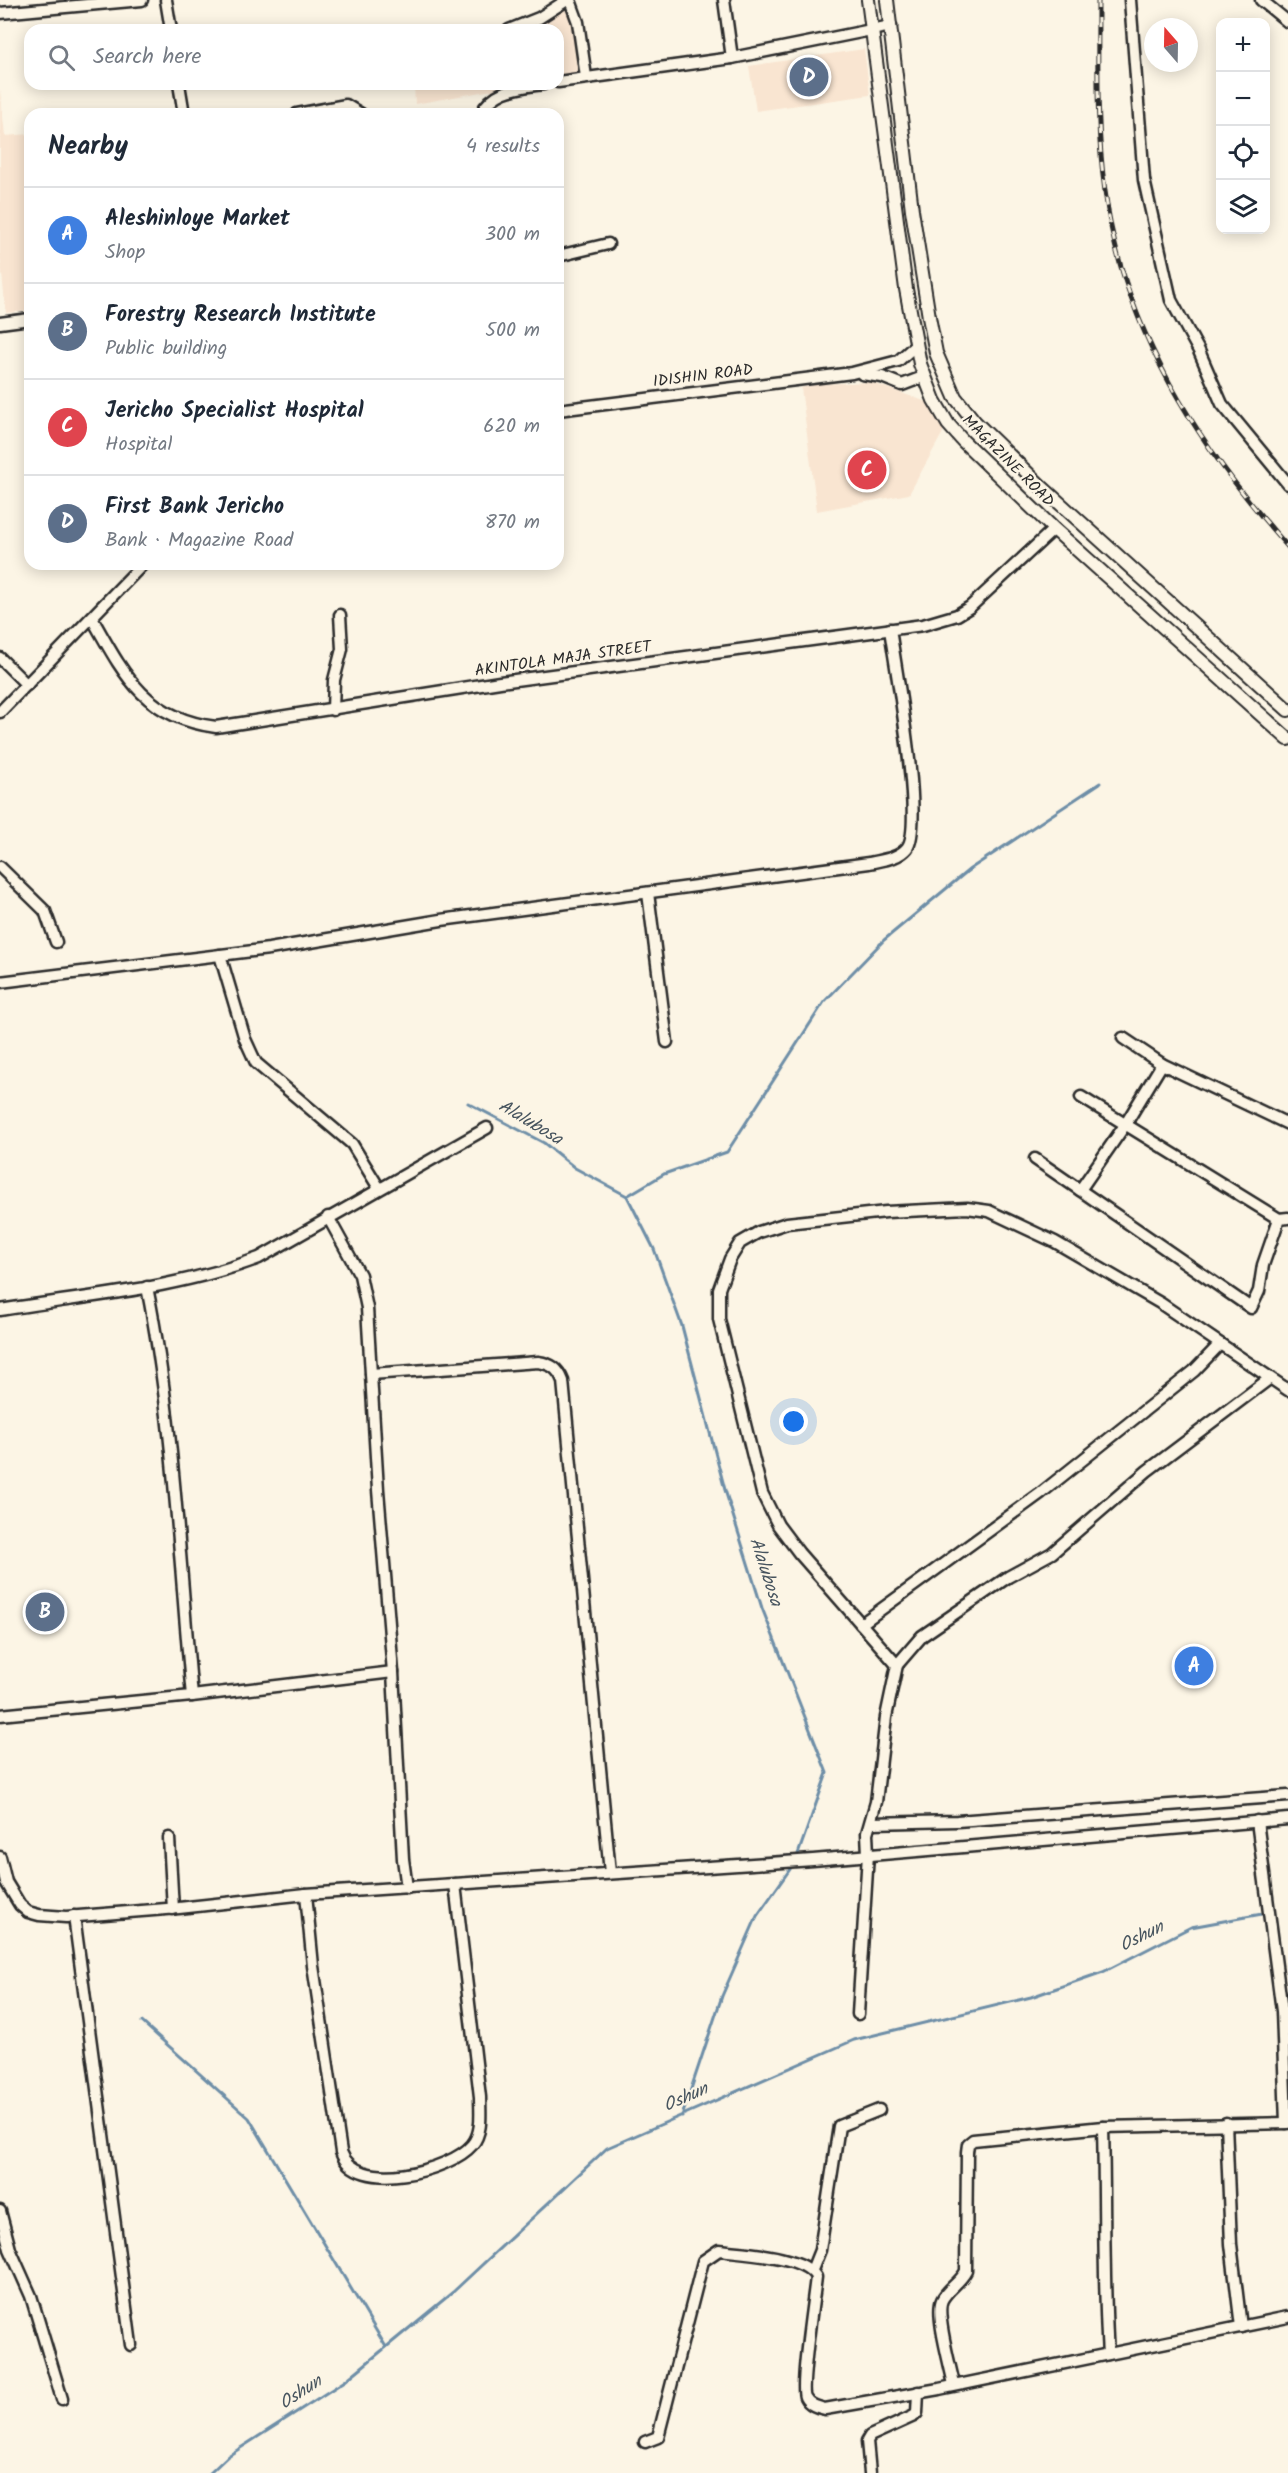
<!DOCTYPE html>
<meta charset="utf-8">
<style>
:root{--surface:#fff;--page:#f2f2f3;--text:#1f2937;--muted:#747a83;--line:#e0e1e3;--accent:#c8321e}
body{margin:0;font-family:Kalam,sans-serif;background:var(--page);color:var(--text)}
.controls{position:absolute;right:18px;top:18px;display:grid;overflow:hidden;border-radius:12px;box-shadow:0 3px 15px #0003}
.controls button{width:54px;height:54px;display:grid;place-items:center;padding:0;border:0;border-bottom:2px solid var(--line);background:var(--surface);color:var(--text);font:30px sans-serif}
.compass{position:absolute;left:1144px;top:18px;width:54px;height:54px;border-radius:50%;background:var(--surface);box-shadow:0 3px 15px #0003;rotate:340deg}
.you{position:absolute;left:794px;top:1422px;width:21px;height:21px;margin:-15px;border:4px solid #fff;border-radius:50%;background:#1a73e8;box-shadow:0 0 0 9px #1a73e833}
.badge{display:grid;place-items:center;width:39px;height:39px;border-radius:50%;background:var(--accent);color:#fff;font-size:20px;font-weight:700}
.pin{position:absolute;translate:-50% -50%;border:3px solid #fff;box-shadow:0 2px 6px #0006}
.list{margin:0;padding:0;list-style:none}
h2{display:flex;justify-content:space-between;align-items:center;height:78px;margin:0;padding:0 24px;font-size:26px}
h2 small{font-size:20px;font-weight:400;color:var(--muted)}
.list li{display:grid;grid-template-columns:39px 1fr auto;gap:18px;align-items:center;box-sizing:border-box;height:96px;padding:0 24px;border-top:2px solid var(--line)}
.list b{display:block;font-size:22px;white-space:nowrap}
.list p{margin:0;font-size:20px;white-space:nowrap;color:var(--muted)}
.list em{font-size:20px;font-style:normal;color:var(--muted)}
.icon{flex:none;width:33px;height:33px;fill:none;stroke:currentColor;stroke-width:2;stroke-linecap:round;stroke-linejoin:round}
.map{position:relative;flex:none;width:1288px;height:2473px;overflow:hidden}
.search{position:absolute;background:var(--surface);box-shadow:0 3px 15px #0003;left:24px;top:24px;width:540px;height:66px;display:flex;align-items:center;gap:15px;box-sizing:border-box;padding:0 21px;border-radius:18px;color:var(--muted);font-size:22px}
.panel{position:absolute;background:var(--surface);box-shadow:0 3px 15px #0003;left:24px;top:108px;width:540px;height:462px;border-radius:18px}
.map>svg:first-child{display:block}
.built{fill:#f9e5d1}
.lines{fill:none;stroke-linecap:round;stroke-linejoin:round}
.stream{stroke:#6e8ea7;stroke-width:3}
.minor-casing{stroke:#2b2b2b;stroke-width:15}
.major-casing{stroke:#2b2b2b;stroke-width:16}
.minor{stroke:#fcf5e5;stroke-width:10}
.major{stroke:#fcf5e5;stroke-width:12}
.rail-casing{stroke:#2b2b2b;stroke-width:5}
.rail{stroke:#fcf5e5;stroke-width:3;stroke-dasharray:9;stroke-linecap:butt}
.labels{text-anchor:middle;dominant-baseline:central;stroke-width:4.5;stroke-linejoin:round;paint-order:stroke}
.street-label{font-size:16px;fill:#2b2b2b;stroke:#fcf5e5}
.water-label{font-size:18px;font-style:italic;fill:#47545e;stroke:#fcf5e5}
</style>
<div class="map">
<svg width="1288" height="2473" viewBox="0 0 1288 2473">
<rect width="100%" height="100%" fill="#fcf5e5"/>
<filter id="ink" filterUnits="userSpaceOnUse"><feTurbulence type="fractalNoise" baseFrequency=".0167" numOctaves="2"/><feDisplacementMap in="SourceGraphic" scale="12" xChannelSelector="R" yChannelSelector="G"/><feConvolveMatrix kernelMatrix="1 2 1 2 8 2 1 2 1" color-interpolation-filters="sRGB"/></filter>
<g filter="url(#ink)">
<g class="built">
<path d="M564,8L572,17L581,74L558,78V30H516Z"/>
<path d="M864,49L870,95L756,111L749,66Z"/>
<path d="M414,84H526L415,104Z"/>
<path d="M0,89L5,136L30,134V311L6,313L0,255Z"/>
<path d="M870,382L927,402L946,427L909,494L817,511L801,388L818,384Z"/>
</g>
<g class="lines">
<g class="stream">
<path d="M468,1103L544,1143L575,1168L627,1196L654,1249L682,1326L725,1490L762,1608L827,1773L797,1857"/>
<path d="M627,1196L664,1174L727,1152L824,1002L884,940L970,869L1100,783"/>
<path d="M142,2022L249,2118L386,2347"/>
<path d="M682,2116L722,1996L757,1916L793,1865"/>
<path d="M210,2473L228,2456L345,2381L453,2292L607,2148L854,2040L1031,1997L1103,1972L1191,1927L1262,1914"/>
</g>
<g class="minor-casing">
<g id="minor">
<path d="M166,0L171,30"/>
<path d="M570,0L578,22L586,77"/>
<path d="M724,0L732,58"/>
<path d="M1130,0L1144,180L1171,300L1199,351L1222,404L1288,484"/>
<path d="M1261,0L1288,22"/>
<path d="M0,13L142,0"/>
<path d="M509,30L539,18L567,0"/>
<path d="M558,82L732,58L891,26"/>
<path d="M179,84L184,114"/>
<path d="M297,114L346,105L361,114"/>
<path d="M481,114C493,89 518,88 543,84"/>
<path d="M558,256L608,244"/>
<path d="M0,323L30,319"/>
<path d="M862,374L882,377L902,385L923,377"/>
<path d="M558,410L852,373L898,361L916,345"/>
<path d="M92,618C124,675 145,718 216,727L500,682L923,625L957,615L970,607L1054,529"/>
<path d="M0,658L27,685"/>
<path d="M333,710L334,680L342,649L340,615"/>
<path d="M0,712L143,564"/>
<path d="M0,867L45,911L56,942"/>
<path d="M648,893L667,1042"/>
<path d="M220,955L245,1039L256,1063L352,1144L379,1188"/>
<path d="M0,982L269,949L441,920L869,863C881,860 898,859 907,848C925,825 895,665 890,629"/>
<path d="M1123,1038L1162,1064L1288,1124"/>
<path d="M1081,1097L1279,1219"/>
<path d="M1035,1159L1251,1308L1259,1291L1263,1265L1279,1219L1288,1218"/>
<path d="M1080,1190L1125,1125L1162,1064"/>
<path d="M328,1217L360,1275L367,1308L378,1490L393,1672L403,1859L407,1888"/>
<path d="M147,1287C174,1421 179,1560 192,1696"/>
<path d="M0,1310C86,1296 177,1289 259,1258L487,1128"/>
<path d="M371,1374L538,1362C551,1364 558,1368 563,1381L610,1873"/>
<path d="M861,1624L1041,1493L1194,1371L1220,1344"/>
<path d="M897,1665L922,1636L1008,1577L1052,1553L1147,1471L1269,1379"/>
<path d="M0,1715L192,1696L393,1672"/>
<path d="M1257,1821L1282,2011L1286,2123"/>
<path d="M872,1823L957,1821L1288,1796"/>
<path d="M169,1838L173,1909"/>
<path d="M0,1857L6,1882L20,1905L28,1912L39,1915L66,1917L179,1908L306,1894L813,1860L1288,1819"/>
<path d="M306,1894L313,1966L341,2152C356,2195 450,2171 472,2145C483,2132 480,2113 480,2097L455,1884"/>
<path d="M74,1916L131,2345"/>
<path d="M858,2014L868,1854L867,1833L876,1802L886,1717L897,1665L799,1553L778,1525L762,1493L719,1319V1289L730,1259L740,1243L759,1232L787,1223L886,1212L967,1208L989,1211L1055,1242L1160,1303L1288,1390"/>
<path d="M1226,2123L1231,2244L1241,2327"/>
<path d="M1103,2127C1105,2202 1103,2278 1108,2354"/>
<path d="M0,2211L10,2249L31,2296L62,2399"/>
<path d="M812,2270L820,2250L839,2126L879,2110"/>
<path d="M954,2385C951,2368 935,2314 942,2300C948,2288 960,2283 966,2271L967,2152L968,2144L973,2140L1103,2127L1288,2123"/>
<path d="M645,2442L658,2437L703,2261L719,2250C743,2253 804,2255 816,2277C814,2296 800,2387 805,2397C809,2405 817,2407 825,2409L939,2389L1288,2317"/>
<path d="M870,2473L867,2441L870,2436L914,2416L917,2413L918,2392"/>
</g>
</g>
<g class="major-casing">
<g id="major">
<path d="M868,0L906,289L920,364L934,400L948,424L963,441L1054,529L1288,739"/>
<path d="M887,0L912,210L929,317L936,353L955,397L975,422L1043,488L1288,710"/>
</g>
</g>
<use href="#minor" class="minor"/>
<use href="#major" class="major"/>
<g class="rail-casing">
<path id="rail" d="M1098,0C1098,64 1096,128 1105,191C1123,329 1198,446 1288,547"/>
</g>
<use href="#rail" class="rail"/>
</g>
</g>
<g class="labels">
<g class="street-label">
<text transform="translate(703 376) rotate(-7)">IDISHIN ROAD</text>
<text transform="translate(1008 461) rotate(45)">MAGAZINE ROAD</text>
<text transform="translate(563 659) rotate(-8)">AKINTOLA MAJA STREET</text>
</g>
<g class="water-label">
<text transform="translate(530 1123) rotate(31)">Alalubosa</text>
<text transform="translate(765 1572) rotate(72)">Alalubosa</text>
<text transform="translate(1142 1937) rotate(-27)">Oshun</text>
<text transform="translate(686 2098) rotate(-24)">Oshun</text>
<text transform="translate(301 2393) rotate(-33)">Oshun</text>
</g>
</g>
</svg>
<div class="controls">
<button>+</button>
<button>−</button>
<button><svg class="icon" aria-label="locate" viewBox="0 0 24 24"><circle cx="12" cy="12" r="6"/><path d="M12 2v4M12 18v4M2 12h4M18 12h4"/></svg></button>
<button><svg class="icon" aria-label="layers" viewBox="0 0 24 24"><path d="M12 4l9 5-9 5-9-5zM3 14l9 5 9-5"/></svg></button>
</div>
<svg class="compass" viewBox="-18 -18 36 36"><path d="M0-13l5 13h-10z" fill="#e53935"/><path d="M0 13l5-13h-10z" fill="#747a83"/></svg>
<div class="you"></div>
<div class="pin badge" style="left:1194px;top:1666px;background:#3f7fe0">A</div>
<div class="pin badge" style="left:45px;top:1612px;background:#5c6f8a">B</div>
<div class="pin badge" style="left:867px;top:470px;background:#e0444e">C</div>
<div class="pin badge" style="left:809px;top:77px;background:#5c6f8a">D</div>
<div class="search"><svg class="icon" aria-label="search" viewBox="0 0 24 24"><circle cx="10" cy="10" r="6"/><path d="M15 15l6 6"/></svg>Search here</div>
<section class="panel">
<h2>Nearby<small>4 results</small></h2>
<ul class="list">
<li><span class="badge" style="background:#3f7fe0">A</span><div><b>Aleshinloye Market</b><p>Shop</p></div><em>300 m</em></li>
<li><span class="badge" style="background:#5c6f8a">B</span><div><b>Forestry Research Institute</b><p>Public building</p></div><em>500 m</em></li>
<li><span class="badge" style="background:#e0444e">C</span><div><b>Jericho Specialist Hospital</b><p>Hospital</p></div><em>620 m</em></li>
<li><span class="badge" style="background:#5c6f8a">D</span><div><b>First Bank Jericho</b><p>Bank · Magazine Road</p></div><em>870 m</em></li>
</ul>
</section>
</div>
